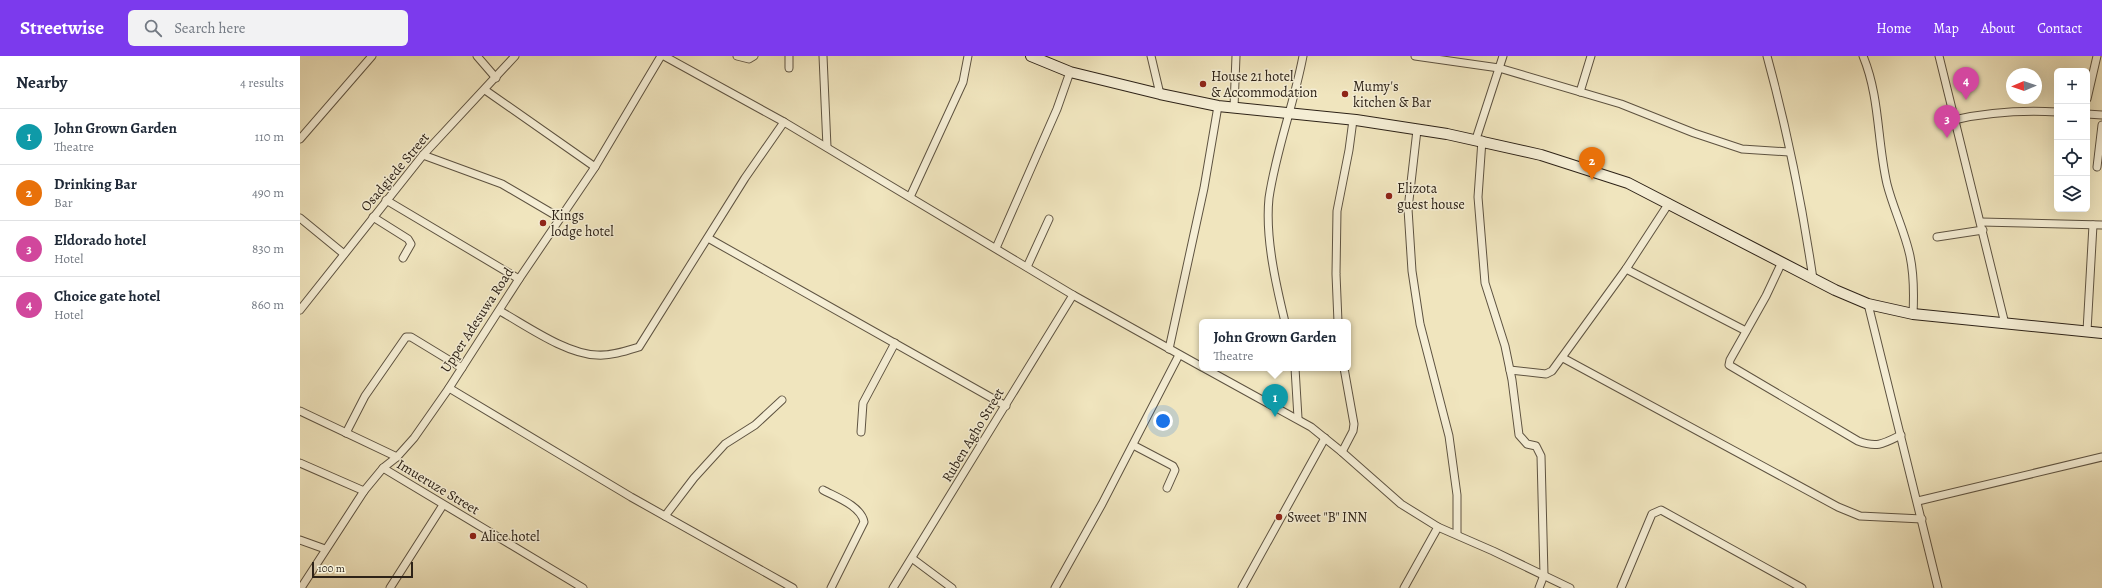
<!DOCTYPE html>
<meta charset="utf-8">
<style>
:root{--surface:#fff;--page:#f2f2f3;--text:#1f2937;--muted:#747a83;--line:#e0e1e3;--accent:#7c3aed}
body{margin:0;font-family:Alegreya,serif;background:var(--page);color:var(--text)}
.controls{position:absolute;right:12px;top:12px;display:grid;overflow:hidden;border-radius:6px;box-shadow:0 4px 16px #0002}
.controls button{width:36px;height:36px;display:grid;place-items:center;padding:0;border:0;border-bottom:1px solid var(--line);background:var(--surface);color:var(--text);font:20px sans-serif}
.compass{position:absolute;left:1706px;top:12px;width:36px;height:36px;border-radius:50%;background:var(--surface);box-shadow:0 4px 16px #0002;rotate:268deg}
.scale{position:absolute;left:12px;bottom:10px;width:101px;box-sizing:border-box;padding-left:4px;border:2px solid #2d2217;border-top:0;font-size:11px;line-height:14px;white-space:nowrap;color:#2d2217;-webkit-text-stroke:3px #f5eed5;paint-order:stroke}
.you{position:absolute;left:863px;top:365px;width:14px;height:14px;margin:-10px;border:3px solid #fff;border-radius:50%;background:#1a73e8;box-shadow:0 0 0 6px #1a73e833}
.badge{display:grid;place-items:center;width:26px;height:26px;border-radius:50%;background:var(--accent);color:#fff;font-size:13px;font-weight:700}
.pin{position:absolute;translate:-50% -33px;filter:drop-shadow(0 1px 2px #0008)}
.pin::after{content:'';position:absolute;top:21px;width:14px;height:12px;background:inherit;clip-path:polygon(0 0,100% 0,50% 100%)}
.popup{position:absolute;left:899px;top:263px;width:152px;height:52px;box-sizing:border-box;display:grid;place-content:center;border-radius:6px;background:var(--surface);filter:drop-shadow(0 1px 3px #0005);font-size:13px;white-space:nowrap;color:var(--muted)}
.popup b{font-size:15px;color:var(--text)}
.popup::after{content:'';position:absolute;left:50%;top:100%;margin-left:-8px;border:8px solid transparent;border-top-color:var(--surface)}
.list{margin:0;padding:0;list-style:none}
h2{display:flex;justify-content:space-between;align-items:center;height:52px;margin:0;padding:0 16px;font-size:17px}
h2 small{font-size:13px;font-weight:400;color:var(--muted)}
.list li{display:grid;grid-template-columns:26px 1fr auto;gap:12px;align-items:center;box-sizing:border-box;height:56px;padding:0 16px;border-top:1px solid var(--line)}
.list b{display:block;font-size:15px;white-space:nowrap}
.list p{margin:0;font-size:13px;white-space:nowrap;color:var(--muted)}
.list em{font-size:13px;font-style:normal;color:var(--muted)}
.icon{flex:none;width:22px;height:22px;fill:none;stroke:currentColor;stroke-width:2;stroke-linecap:round;stroke-linejoin:round}
.map{position:relative;flex:none;width:1802px;height:532px;overflow:hidden}
header{display:flex;align-items:center;gap:24px;box-sizing:border-box;height:56px;padding:0 20px;background:var(--accent);color:#fff}
header strong{font-size:19px}
nav{display:flex;gap:22px;margin-inline-start:auto;font-size:14px}
.search{width:280px;height:36px;background:var(--page);display:flex;align-items:center;gap:10px;box-sizing:border-box;padding:0 14px;border-radius:6px;color:var(--muted);font-size:15px}
main{display:flex}
aside{flex:1;background:var(--surface)}
.map>svg:first-child{display:block}
.lines{fill:none;stroke-linecap:round;stroke-linejoin:round}
.street-casing{stroke:#5e5341;stroke-width:9}
.secondary-casing{stroke:#2d2217;stroke-width:12}
.street{stroke:#f5eed5;stroke-width:7}
.secondary{stroke:#f5eed5;stroke-width:10}
.poi-dot{fill:#8f2418;stroke:#f5eed5;stroke-width:1.5}
.labels{text-anchor:middle;dominant-baseline:central;stroke-width:3;stroke-linejoin:round;paint-order:stroke}
.poi-label{font-size:14px;fill:#2d2217;stroke:#f5eed5;text-anchor:start}
.street-label{font-size:14px;fill:#2d2217;stroke:#f5eed5}
</style>
<header>
<strong>Streetwise</strong>
<div class="search"><svg class="icon" aria-label="search" viewBox="0 0 24 24"><circle cx="10" cy="10" r="6"/><path d="M15 15l6 6"/></svg>Search here</div>
<nav><a>Home</a><a>Map</a><a>About</a><a>Contact</a></nav>
</header>
<main>
<aside>
<h2>Nearby<small>4 results</small></h2>
<ul class="list">
<li><span class="badge" style="background:#0f9aa8">1</span><div><b>John Grown Garden</b><p>Theatre</p></div><em>110 m</em></li>
<li><span class="badge" style="background:#e8710a">2</span><div><b>Drinking Bar</b><p>Bar</p></div><em>490 m</em></li>
<li><span class="badge" style="background:#d1479c">3</span><div><b>Eldorado hotel</b><p>Hotel</p></div><em>830 m</em></li>
<li><span class="badge" style="background:#d1479c">4</span><div><b>Choice gate hotel</b><p>Hotel</p></div><em>860 m</em></li>
</ul>
</aside>
<div class="map">
<svg width="1802" height="532" viewBox="0 0 1802 532">
<rect width="100%" height="100%" fill="#f0e5be"/>
<filter id="stains"><feTurbulence type="fractalNoise" baseFrequency=".005" numOctaves="4"/><feColorMatrix values="0 0 0 0 .2 0 0 0 0 .09 0 0 0 0 .02 0 0 0 .5 -.17"/></filter>
<radialGradient id="worn" r=".72"><stop offset=".6" stop-color="#630" stop-opacity="0"/><stop offset="1" stop-color="#630" stop-opacity=".3"/></radialGradient>
<g class="lines">
<g class="street-casing">
<g id="street">
<path d="M177,0L196,22"/>
<path d="M364,0L484,66L773,239L902,311"/>
<path d="M437,0L449,3L454,0"/>
<path d="M489,0V12"/>
<path d="M523,0L527,91"/>
<path d="M851,0L860,38"/>
<path d="M1115,0L1199,12L1321,48L1394,77L1442,93L1489,96"/>
<path d="M1467,0C1487,73 1502,148 1513,223"/>
<path d="M1563,0C1580,41 1577,85 1587,128C1593,152 1605,176 1610,200C1614,219 1614,238 1613,258"/>
<path d="M1639,0L1705,268"/>
<path d="M185,34L295,111"/>
<path d="M1280,36L1291,0"/>
<path d="M1787,43L1797,0"/>
<path d="M934,51L936,0"/>
<path d="M1787,58L1802,59"/>
<path d="M1654,64C1689,56 1721,54 1757,56"/>
<path d="M1117,74L1108,153L1112,215L1120,268L1149,380L1157,439V478"/>
<path d="M0,83L72,0"/>
<path d="M1176,83L1203,0"/>
<path d="M1182,84L1178,141L1185,227L1205,290L1212,324L1219,379L1227,388L1236,390L1241,400L1244,519L1239,532"/>
<path d="M123,99L202,128L260,162"/>
<path d="M1797,111L1802,69"/>
<path d="M610,141L663,26L668,0"/>
<path d="M86,144L219,223"/>
<path d="M73,161L108,183L111,188L103,202"/>
<path d="M0,162L44,198"/>
<path d="M1681,166L1802,169"/>
<path d="M1637,181L1683,174"/>
<path d="M408,182L706,350"/>
<path d="M696,192L757,53L770,16"/>
<path d="M1482,206L1466,240L1430,304L1429,309L1558,385C1577,392 1583,388 1601,379"/>
<path d="M727,211L749,163"/>
<path d="M1326,213L1446,275"/>
<path d="M1568,248L1638,532"/>
<path d="M0,254L123,99L215,0"/>
<path d="M200,255C227,270 266,298 297,299C311,300 326,295 339,291L445,122L484,66"/>
<path d="M985,266C976,229 965,181 969,142C976,94 994,48 1003,0"/>
<path d="M1038,266L1036,218L1037,155L1049,94L1053,64"/>
<path d="M1787,275L1793,169"/>
<path d="M869,293L904,132L918,50"/>
<path d="M1263,302L1538,451L1560,460L1622,463"/>
<path d="M904,312L1011,371L1042,396L1101,448L1138,471L1193,495L1270,532"/>
<path d="M995,312L998,362"/>
<path d="M1210,314L1246,318L1252,315L1326,213L1369,147"/>
<path d="M149,332L331,441L493,532"/>
<path d="M0,355L97,401"/>
<path d="M561,376L563,347L595,287"/>
<path d="M46,377L65,340L106,281H111L162,312"/>
<path d="M833,389L873,410L875,414L867,432"/>
<path d="M1042,396L1053,375L1054,368L1044,312"/>
<path d="M0,407L64,435"/>
<path d="M83,412L283,532"/>
<path d="M523,434C536,441 561,450 564,466L531,532"/>
<path d="M1618,445L1802,401"/>
<path d="M365,460L394,422L425,388L455,369L482,344"/>
<path d="M0,484L25,493"/>
<path d="M613,503L652,532"/>
<path d="M1,532L64,435L83,412L97,401L114,382L149,332L219,223L295,111L361,0"/>
<path d="M90,532L143,449"/>
<path d="M593,532L773,239"/>
<path d="M755,532L802,448L879,299"/>
<path d="M942,532L1025,382"/>
<path d="M1104,532L1138,471"/>
<path d="M1321,532L1352,458L1361,454L1502,532"/>
</g>
</g>
<g class="secondary-casing">
<path id="secondary" d="M731,0L770,16L860,38L918,50L1056,64L1147,78L1241,99L1328,127L1535,234L1568,248L1613,258L1802,277"/>
</g>
<use href="#street" class="street"/>
<use href="#secondary" class="secondary"/>
</g>
<g class="poi-dot">
<circle cx="903" cy="28" r="4"/>
<circle cx="1045" cy="38" r="4"/>
<circle cx="1089" cy="140" r="4"/>
<circle cx="243" cy="167" r="4"/>
<circle cx="979" cy="461" r="4"/>
<circle cx="173" cy="480" r="4"/>
</g>
<g class="labels">
<g class="poi-label">
<text x="911" y="20">House 21 hotel<tspan x="911" dy="16">&amp; Accommodation</tspan></text>
<text x="1053" y="30">Mumy's<tspan x="1053" dy="16">kitchen &amp; Bar</tspan></text>
<text x="1097" y="132">Elizota<tspan x="1097" dy="16">guest house</tspan></text>
<text x="251" y="159">Kings<tspan x="251" dy="16">lodge hotel</tspan></text>
<text x="987" y="461">Sweet "B" INN</text>
<text x="181" y="480">Alice hotel</text>
</g>
<g class="street-label">
<text transform="translate(95 116) rotate(-50)">Osadgiede Street</text>
<text transform="translate(177 264) rotate(-57)">Upper Adesuwa Road</text>
<text transform="translate(673 379) rotate(-59)">Ruben Agho Street</text>
<text transform="translate(138 431) rotate(31)">Imueruze Street</text>
</g>
</g>
<rect width="100%" height="100%" filter="url(#stains)"/>
<rect width="100%" height="100%" fill="url(#worn)"/>
</svg>
<div class="controls">
<button>+</button>
<button>−</button>
<button><svg class="icon" aria-label="locate" viewBox="0 0 24 24"><circle cx="12" cy="12" r="6"/><path d="M12 2v4M12 18v4M2 12h4M18 12h4"/></svg></button>
<button><svg class="icon" aria-label="layers" viewBox="0 0 24 24"><path d="M12 4l9 5-9 5-9-5zM3 14l9 5 9-5"/></svg></button>
</div>
<svg class="compass" viewBox="-18 -18 36 36"><path d="M0-13l5 13h-10z" fill="#e53935"/><path d="M0 13l5-13h-10z" fill="#747a83"/></svg>
<div class="scale">100 m</div>
<div class="you"></div>
<div class="pin badge" style="left:975px;top:361px;background:#0f9aa8">1</div>
<div class="popup"><b>John Grown Garden</b>Theatre</div>
<div class="pin badge" style="left:1292px;top:124px;background:#e8710a">2</div>
<div class="pin badge" style="left:1647px;top:82px;background:#d1479c">3</div>
<div class="pin badge" style="left:1666px;top:44px;background:#d1479c">4</div>
</div>
</main>
